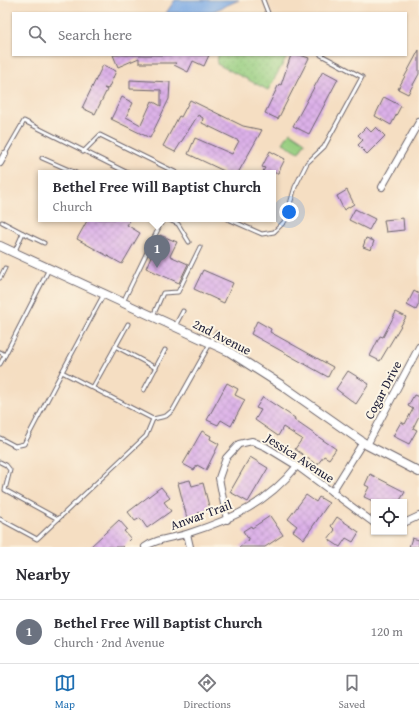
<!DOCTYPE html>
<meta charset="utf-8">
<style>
:root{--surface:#fff;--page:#f2f2f3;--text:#2b2b33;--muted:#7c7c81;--line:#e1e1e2;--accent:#1f6fb2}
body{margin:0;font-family:"Gentium Book Plus",serif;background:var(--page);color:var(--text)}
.controls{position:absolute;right:12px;bottom:12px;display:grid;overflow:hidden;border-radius:0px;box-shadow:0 1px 3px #0004}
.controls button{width:36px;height:36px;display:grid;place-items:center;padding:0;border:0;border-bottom:1px solid var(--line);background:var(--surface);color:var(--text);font:20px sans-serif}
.you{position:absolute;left:289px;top:212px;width:14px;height:14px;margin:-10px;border:3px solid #fff;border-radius:50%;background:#1a73e8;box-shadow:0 0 0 6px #1a73e833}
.badge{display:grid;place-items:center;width:26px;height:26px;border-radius:50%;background:var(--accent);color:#fff;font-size:13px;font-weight:700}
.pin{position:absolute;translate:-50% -33px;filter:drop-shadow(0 1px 2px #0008)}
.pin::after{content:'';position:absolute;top:21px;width:14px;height:12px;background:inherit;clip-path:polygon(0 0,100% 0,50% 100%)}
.popup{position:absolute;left:38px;top:170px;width:238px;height:52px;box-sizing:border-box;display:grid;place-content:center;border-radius:0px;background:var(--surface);filter:drop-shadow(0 1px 3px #0005);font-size:13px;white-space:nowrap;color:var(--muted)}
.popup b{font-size:15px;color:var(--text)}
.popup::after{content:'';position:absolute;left:50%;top:100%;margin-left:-8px;border:8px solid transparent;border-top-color:var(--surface)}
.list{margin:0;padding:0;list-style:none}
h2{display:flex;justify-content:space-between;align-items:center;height:52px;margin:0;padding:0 16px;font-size:17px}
h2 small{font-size:13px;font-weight:400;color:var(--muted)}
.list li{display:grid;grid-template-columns:26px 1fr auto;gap:12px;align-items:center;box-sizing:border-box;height:64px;padding:0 16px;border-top:1px solid var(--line)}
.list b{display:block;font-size:15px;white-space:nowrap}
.list p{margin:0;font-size:13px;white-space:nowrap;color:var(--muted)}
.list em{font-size:13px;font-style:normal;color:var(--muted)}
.icon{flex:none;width:22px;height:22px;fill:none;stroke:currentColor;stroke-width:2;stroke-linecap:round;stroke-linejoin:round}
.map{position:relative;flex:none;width:419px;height:547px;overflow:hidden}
.search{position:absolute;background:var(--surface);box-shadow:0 1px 3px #0004;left:12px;right:12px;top:12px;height:44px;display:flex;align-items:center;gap:10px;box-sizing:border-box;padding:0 14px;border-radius:0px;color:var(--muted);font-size:15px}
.sheet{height:116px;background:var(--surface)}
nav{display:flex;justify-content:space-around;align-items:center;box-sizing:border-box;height:56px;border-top:1px solid var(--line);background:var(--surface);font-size:11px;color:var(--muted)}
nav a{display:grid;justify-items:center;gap:2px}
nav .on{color:var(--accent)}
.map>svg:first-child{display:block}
.grass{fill:url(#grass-dots);stroke:#5c785e}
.garden{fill:#97ce80;stroke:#5c785e}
.water{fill:#79a8e3;stroke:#4e658f}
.building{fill:url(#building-cross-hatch)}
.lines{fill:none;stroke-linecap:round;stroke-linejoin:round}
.service-casing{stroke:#6c646a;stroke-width:5}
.minor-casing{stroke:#6c646a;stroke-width:8}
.tertiary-casing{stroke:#6c646a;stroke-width:10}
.service{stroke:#fff;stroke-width:3}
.minor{stroke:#fff;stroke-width:6}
.tertiary{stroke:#fff;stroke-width:8}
.labels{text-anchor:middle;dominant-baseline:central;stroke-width:4;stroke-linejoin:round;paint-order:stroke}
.street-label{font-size:13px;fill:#22223b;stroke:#fcf5e5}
</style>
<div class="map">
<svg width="419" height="547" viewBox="0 0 419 547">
<defs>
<pattern id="grass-dots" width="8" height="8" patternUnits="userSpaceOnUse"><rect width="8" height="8" fill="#97ce80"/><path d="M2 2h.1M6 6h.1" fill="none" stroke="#82b170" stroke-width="1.8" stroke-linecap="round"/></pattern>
<pattern id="building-cross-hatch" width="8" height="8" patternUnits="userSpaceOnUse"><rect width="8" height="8" fill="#dbb0e8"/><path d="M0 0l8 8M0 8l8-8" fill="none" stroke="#bc97c8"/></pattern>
</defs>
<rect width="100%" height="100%" fill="#fcf5e5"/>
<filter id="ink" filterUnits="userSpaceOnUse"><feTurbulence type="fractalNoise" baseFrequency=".025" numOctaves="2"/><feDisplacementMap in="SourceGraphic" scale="8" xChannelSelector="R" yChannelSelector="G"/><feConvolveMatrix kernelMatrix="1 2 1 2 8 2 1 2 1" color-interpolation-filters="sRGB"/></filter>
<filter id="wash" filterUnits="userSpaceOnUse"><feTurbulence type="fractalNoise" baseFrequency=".012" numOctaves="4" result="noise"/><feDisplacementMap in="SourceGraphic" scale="16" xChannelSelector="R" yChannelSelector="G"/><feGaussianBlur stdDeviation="0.9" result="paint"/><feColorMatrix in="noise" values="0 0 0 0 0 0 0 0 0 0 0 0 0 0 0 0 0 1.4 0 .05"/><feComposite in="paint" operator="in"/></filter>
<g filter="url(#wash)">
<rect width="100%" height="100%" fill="#f5dec2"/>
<path class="grass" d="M218,55H288L268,90L217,64Z"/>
<path class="garden" d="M290,132L305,142L299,152L283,143Z"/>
<path class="water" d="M175,0H239L209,13H166Z"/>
<g id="blocks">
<g class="building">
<path d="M419,50V74L408,94L398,89Z"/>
<path d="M113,55H209L204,66L193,61L188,72L174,65L176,63H139V58L118,67Z"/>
<path d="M291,55H300L309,58L278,119L265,113L279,84L281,85Z"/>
<path d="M103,65L116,71L108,89L104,88L107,90L95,114L82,108Z"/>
<path d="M323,71L338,79L309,134L293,126Z"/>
<path d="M130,80L170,82L169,99L150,138L111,119L122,97L133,103L126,117L141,125L152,101L161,106V90L130,89Z"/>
<path d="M384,97L401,106L391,125L375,116Z"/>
<path d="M190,100L243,126L262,130L238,173H223L224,171L188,154L195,138L232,154L239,141L202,123L203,118L198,115L175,152L163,146L179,116L181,117Z"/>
<path d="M366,127L371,132L376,127L385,136L367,154L358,145L363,140L358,135Z"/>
<path d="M270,151L285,159L278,173H262L265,168L262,167Z"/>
<path d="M347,190L354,204L344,210L337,196Z"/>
<path d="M355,209L375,219L369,230L349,220Z"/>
<path d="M403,218L404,230L386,232L384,220Z"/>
<path d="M88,219H131L127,225L140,233L122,264L77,239Z"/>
<path d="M160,235L177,242L170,256L188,264L179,283L146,268Z"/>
<path d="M366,238L374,241L371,250L363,247Z"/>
<path d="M203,270L233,283L224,303L194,289Z"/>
<path d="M414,291L419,294V304L416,310L407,305Z"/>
<path d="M396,312L406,317L380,361L370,356L380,336L383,337Z"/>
<path d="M257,321L271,329L270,332L333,367L328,377L251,334Z"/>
<path d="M348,371L369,384L356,404L336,389Z"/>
<path d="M227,383L238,389L235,395L245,400L231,426L221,420L218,425L207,420Z"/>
<path d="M414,395L419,397V416L413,428L417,430L409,444L393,436L401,422L405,424L413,409L408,406Z"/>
<path d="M263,397L295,418L294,420L336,449L329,459L324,456L317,465L295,449L302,439L283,427L278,436L255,420L261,410L256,408Z"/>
<path d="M202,431L211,436L210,439L219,444L206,470L197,465L194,470L183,464Z"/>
<path d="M250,457L268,468L248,502L230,492Z"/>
<path d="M370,474L405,492L399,502H375L364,497L369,487L365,485Z"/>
<path d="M190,480L192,486L203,483L210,510L198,513L200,519L188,522L178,483Z"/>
<path d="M161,487L170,498L164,502L171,511L147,528L140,518L135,521L128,512Z"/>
<path d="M306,495L316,502L319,497L329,503L304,539L293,531L297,526L288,519Z"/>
<path d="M270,516L283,535L265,547H239L249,540L243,531L251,526L252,528Z"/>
<path d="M337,517L359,532L353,542L346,538L340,547L328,539L335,530L331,526Z"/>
<path d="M119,520L127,529L124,531L131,539L123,547H90Z"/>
<path d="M412,538L419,540V547H409Z"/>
</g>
</g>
</g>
<g filter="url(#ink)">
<use href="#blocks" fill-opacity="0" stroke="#6c646a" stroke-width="1"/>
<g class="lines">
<g class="service-casing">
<g id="service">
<path d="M263,0L268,13"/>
<path d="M83,152L100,135L177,173"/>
<path d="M5,154L24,121L128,173"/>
<path d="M42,158L76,173"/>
<path d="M167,219L178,224L189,242"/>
<path d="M228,219L262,234L274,232L285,221L295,187L307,163L324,147L362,77L321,55"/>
<path d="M2,222L23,233L15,251"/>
<path d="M23,233L44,243"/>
<path d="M0,278L5,268"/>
<path d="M104,294L62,372L153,419L166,416L173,410L216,333"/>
<path d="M123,302L163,219"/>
<path d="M153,316L163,293L178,292L200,247"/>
<path d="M175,326L183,311"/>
<path d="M115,346L156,368"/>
<path d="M0,352L5,355L49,269"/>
<path d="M0,364L5,355"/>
<path d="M93,387L128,324"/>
<path d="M144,390L165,350"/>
<path d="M0,438L15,446L24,444L62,372"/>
<path d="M0,462L6,465L10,470L5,490L58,519"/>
<path d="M0,519L37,539L146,436L153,419"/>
</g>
</g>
<g class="minor-casing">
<g id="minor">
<path d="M0,163L5,154"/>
<path d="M382,187L419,122"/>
<path d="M367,445L419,347"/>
<path d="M332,492L363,442"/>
<path d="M227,520L219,478L226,458L239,444L252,441L266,447L297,466L374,523"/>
<path d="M404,523L419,516"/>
<path d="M187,534L190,547"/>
<path d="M145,547C157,538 175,538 189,533C233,519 267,503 297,466"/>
</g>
</g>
<g class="tertiary-casing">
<path id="tertiary" d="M0,246L228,351L283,386L367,445L419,472"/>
</g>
<use href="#service" class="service"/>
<use href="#minor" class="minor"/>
<use href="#tertiary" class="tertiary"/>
</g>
</g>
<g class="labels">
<g class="street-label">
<text transform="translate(222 337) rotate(27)">2nd Avenue</text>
<text transform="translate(383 390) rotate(-62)">Cogar Drive</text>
<text transform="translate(300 458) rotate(33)">Jessica Avenue</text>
<text transform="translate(201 515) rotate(-20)">Anwar Trail</text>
</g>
</g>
</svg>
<div class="controls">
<button><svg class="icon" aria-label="locate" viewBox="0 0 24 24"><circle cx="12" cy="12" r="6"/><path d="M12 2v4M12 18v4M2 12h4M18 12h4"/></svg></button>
</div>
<div class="you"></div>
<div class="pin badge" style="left:157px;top:268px;background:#6b7280">1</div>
<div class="popup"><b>Bethel Free Will Baptist Church</b>Church</div>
<div class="search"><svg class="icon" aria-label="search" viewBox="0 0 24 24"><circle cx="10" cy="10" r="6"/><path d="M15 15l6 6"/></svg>Search here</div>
</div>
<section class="sheet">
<h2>Nearby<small></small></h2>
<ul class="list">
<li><span class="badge" style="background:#6b7280">1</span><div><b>Bethel Free Will Baptist Church</b><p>Church · 2nd Avenue</p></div><em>120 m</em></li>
</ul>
</section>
<nav>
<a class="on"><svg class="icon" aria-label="map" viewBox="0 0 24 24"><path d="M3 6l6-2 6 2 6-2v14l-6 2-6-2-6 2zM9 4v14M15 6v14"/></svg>Map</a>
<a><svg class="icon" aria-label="directions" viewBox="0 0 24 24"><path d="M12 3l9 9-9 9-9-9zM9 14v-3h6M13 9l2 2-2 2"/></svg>Directions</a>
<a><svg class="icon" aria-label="saved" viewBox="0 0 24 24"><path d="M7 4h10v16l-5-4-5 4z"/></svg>Saved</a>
</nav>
